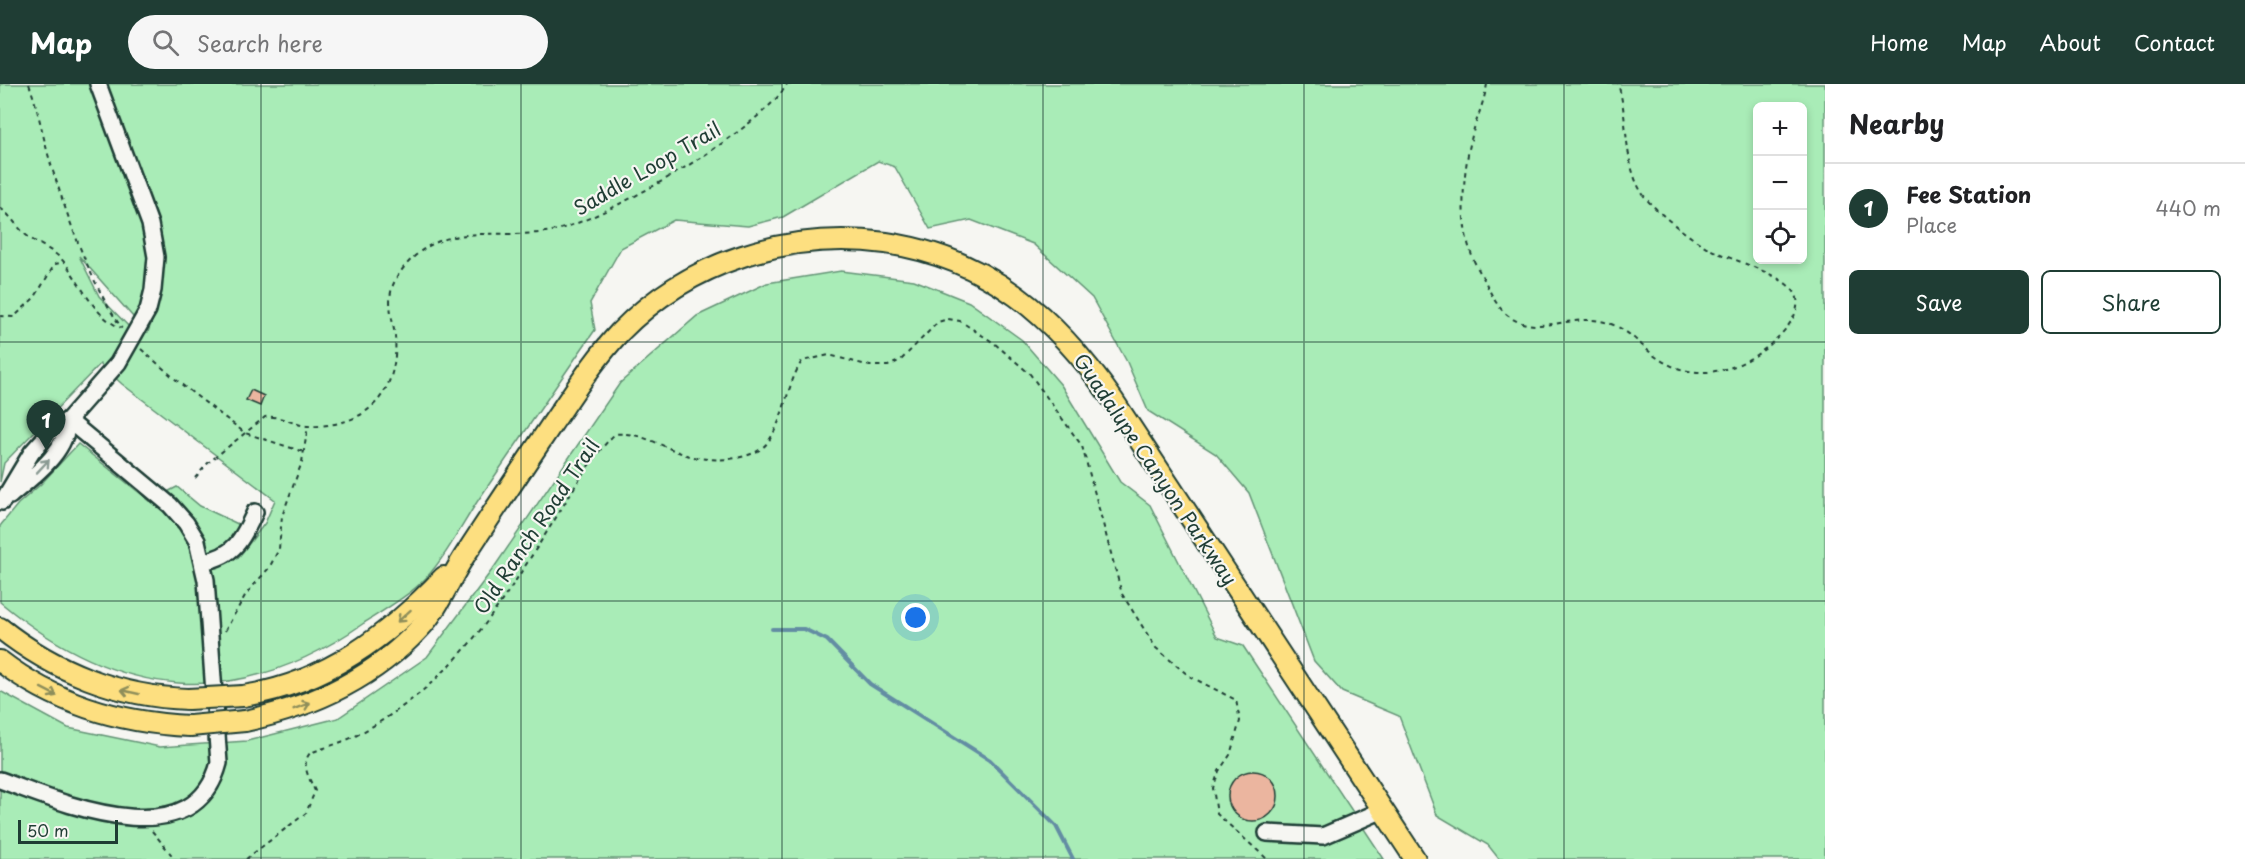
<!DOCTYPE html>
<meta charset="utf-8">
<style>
:root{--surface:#fff;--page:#f6f6f6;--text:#202124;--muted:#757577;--line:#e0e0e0;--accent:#1f3d34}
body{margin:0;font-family:"Playpen Sans",sans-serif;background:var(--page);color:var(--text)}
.controls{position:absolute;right:18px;top:18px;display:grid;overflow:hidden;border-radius:9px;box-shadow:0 3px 9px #0003}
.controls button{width:54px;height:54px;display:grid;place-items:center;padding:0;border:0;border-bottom:2px solid var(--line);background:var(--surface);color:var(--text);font:30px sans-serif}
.scale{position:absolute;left:18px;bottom:15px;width:100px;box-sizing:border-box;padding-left:6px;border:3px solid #1f3d34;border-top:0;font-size:16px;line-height:21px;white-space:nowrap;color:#1f3d34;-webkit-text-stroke:4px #f6f6f2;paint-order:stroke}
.you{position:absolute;left:916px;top:534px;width:21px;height:21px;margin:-15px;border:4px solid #fff;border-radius:50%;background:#1a73e8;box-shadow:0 0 0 9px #1a73e833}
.badge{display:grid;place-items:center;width:39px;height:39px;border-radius:50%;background:var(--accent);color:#fff;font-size:20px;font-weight:700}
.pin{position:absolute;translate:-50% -50px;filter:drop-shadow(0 2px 3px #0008)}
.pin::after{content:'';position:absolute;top:32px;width:21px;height:18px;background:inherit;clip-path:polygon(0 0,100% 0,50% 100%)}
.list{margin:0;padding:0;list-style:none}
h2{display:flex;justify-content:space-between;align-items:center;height:78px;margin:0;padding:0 24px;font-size:26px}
h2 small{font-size:20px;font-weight:400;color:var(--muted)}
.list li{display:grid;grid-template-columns:39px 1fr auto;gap:18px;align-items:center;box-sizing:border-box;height:90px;padding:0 24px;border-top:2px solid var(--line)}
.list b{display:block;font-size:22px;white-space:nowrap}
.list p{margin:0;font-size:20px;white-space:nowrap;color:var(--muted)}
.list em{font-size:20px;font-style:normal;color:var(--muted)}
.actions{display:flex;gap:12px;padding:18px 24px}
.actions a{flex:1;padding:14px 0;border:2px solid var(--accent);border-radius:9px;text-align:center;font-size:21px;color:var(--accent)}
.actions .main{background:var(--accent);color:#fff}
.icon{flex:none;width:33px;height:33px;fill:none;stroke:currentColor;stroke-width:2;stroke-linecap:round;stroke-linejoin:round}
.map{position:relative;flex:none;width:1825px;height:775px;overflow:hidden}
header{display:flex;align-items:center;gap:36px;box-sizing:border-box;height:84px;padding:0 30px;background:var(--accent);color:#fff}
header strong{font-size:28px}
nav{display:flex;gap:33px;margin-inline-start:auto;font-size:21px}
.search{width:420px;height:54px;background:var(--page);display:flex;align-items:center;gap:15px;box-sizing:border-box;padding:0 21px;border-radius:33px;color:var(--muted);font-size:22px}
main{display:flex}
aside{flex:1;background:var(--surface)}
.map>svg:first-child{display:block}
.green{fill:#a9ecb7;stroke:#649476;stroke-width:1.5;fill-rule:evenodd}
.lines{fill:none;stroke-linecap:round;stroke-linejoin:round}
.stream{stroke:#638da3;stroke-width:4}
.building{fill:#ebb59f;stroke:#1f3d34;stroke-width:1.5}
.minor-casing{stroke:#1f3d34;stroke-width:20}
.major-casing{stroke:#1f3d34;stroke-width:24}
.path{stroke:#1f3d34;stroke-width:2;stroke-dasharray:4.5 4.5;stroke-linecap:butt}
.minor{stroke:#f6f6f2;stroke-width:15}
.major{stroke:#fddf80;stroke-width:20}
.major-bridge-casing{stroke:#1f3d34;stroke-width:24;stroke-linecap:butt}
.major-bridge{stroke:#fddf80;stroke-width:20}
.oneway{stroke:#8a9a93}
.oneway2{stroke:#8e8e5a}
.grid{fill:none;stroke:#1f3d34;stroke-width:1.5;stroke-opacity:0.55}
.labels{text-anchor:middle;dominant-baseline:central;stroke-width:4.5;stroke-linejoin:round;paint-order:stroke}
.street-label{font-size:20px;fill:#1f3d34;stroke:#f6f6f2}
</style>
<header>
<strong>Map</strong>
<div class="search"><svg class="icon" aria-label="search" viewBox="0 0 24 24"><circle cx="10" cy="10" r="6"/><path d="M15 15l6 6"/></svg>Search here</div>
<nav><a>Home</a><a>Map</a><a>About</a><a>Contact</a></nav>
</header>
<main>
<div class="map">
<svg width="1825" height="775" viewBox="0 0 1825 775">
<rect width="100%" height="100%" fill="#f6f6f2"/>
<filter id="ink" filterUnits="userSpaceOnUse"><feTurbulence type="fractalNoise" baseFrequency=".0167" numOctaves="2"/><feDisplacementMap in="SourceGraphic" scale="12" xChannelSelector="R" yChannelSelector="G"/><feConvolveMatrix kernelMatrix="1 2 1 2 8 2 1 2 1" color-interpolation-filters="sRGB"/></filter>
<g filter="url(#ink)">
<g class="green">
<path d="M0,0H1825V775H1499L1488,761L1437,731L1399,632L1342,608L1314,577L1249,409L1216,370L1148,327L1127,278L1092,214L1033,160L971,136L930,145L895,83L878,77L783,133L748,142L674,136L621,164L590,219L595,246C555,303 516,361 477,418C461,443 446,472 426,494C410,511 384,526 364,539C236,629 118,616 0,518V442L18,420L41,400L78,360L150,417L177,403L200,422L242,442L236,461L238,474L265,439L275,416L122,300L100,280L4,379L0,398ZM1758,22H1802V176H1758ZM79,172L142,243L152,237L148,248L136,250L99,212Z"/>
<path d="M841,187L914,196L969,218L1022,256L1061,301L1120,398L1150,421L1217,553L1243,562L1384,775H0V607L68,644L160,663L247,657L338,634L427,573L495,482L620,299L697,232L767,199Z"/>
</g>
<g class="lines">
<path class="stream" d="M772,545H804L827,556L870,600L990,676L1056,742L1073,775"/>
</g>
<g class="building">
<path d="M251,306L264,312L260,322L246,316Z"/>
<circle cx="1253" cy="712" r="25"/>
</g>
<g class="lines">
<g class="minor-casing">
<g id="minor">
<path d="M10,412C33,392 67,369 68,336"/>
<path d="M2,418L32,368L50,348L68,336L118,279L148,226L153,206L156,173L150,140L98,0"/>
<path d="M204,477C234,473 243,454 255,428"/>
<path d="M0,696C65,720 194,775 219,679L206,496L197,457L186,439L170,421L68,336"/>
<path d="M1267,749L1323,752L1383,726"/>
</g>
</g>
<g class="major-casing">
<g id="major">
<path d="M0,544C54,587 119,613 188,615"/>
<path d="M0,577C56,620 121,639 190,642"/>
<path d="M243,612C325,600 389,551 444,493"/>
<path d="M245,637C311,623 373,595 419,545C440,523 450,493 467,468C495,425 524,382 552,340C574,308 594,276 620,248C689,177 789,146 886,159C989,174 1056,234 1113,316L1415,775"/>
</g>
</g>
<g class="path">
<path d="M29,0C40,30 44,62 55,93C71,143 91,199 121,243"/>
<path d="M1487,0C1484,20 1475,37 1471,56C1463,90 1459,136 1471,169C1474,179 1480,188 1485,197C1492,213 1501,231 1519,238C1547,248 1579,229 1608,239C1628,245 1640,261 1656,273C1695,301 1743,287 1775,256C1786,246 1800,230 1797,214C1792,191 1728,176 1708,164C1688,152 1668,137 1651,120C1621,91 1630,38 1618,0"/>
<path d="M0,124C12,132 18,146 30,154C42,163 53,165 64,178C81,199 94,234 122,244"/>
<path d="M0,232L14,233L35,213L55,180L64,178"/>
<path d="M141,265L181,300L245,349L304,368"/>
<path d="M195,394L208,379L265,333C281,331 293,341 308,342C319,343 339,340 349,336C385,323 398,289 395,252C393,238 388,222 391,208C394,193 406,180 416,171C454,138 507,156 552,147C603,137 763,45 787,0"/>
<path d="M225,547L246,510L269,484L279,465L282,432L302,378L308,342"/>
<path d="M152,747L175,775"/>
<path d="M246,775L306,729L315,707C310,695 300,681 310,669C326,663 345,658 361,649C455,596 494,531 550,443C570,412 588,376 615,350C641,347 665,365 690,372C711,378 753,378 768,358C785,334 786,302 802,277L829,271L870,282H888L901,276L938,238L948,235L960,237L994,259L1030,290L1082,362L1122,510L1156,564L1189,592L1236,616L1240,637L1230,671L1219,687L1213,704L1217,730L1267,775"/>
</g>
<use href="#minor" class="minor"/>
<use href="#major" class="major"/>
<g class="major-bridge-casing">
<g id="major-bridge">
<path d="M188,615L243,612"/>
<path d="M190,642L245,637"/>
</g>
</g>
<use href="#major-bridge" class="major-bridge"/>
</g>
<defs><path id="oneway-shaft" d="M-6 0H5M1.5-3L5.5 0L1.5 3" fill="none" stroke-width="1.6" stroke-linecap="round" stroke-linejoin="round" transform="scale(1.5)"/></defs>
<use class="oneway" href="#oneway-shaft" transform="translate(43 382) rotate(-47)"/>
<g class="oneway2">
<use href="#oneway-shaft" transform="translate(404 532) rotate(138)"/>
<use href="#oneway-shaft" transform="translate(49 608) rotate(27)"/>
<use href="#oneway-shaft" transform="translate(130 608) rotate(-167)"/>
<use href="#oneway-shaft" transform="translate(302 622) rotate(-21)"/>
</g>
</g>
<path class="grid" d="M261,0V775M521,0V775M782,0V775M1043,0V775M1304,0V775M1564,0V775M0,258H1825M0,517H1825"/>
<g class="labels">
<g class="street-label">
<text transform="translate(647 84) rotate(-30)">Saddle Loop Trail</text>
<text transform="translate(1156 385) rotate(56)">Guadalupe Canyon Parkway</text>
<text transform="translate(536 442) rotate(-56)">Old Ranch Road Trail</text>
</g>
</g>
</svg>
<div class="controls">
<button>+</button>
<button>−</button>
<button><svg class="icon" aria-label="locate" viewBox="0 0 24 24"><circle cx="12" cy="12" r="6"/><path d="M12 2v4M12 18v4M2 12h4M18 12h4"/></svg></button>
</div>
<div class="scale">50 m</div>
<div class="you"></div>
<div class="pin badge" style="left:46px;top:366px">1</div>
</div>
<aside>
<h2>Nearby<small></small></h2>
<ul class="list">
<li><span class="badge">1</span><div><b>Fee Station</b><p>Place</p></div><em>440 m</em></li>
</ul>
<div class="actions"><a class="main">Save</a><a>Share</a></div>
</aside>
</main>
